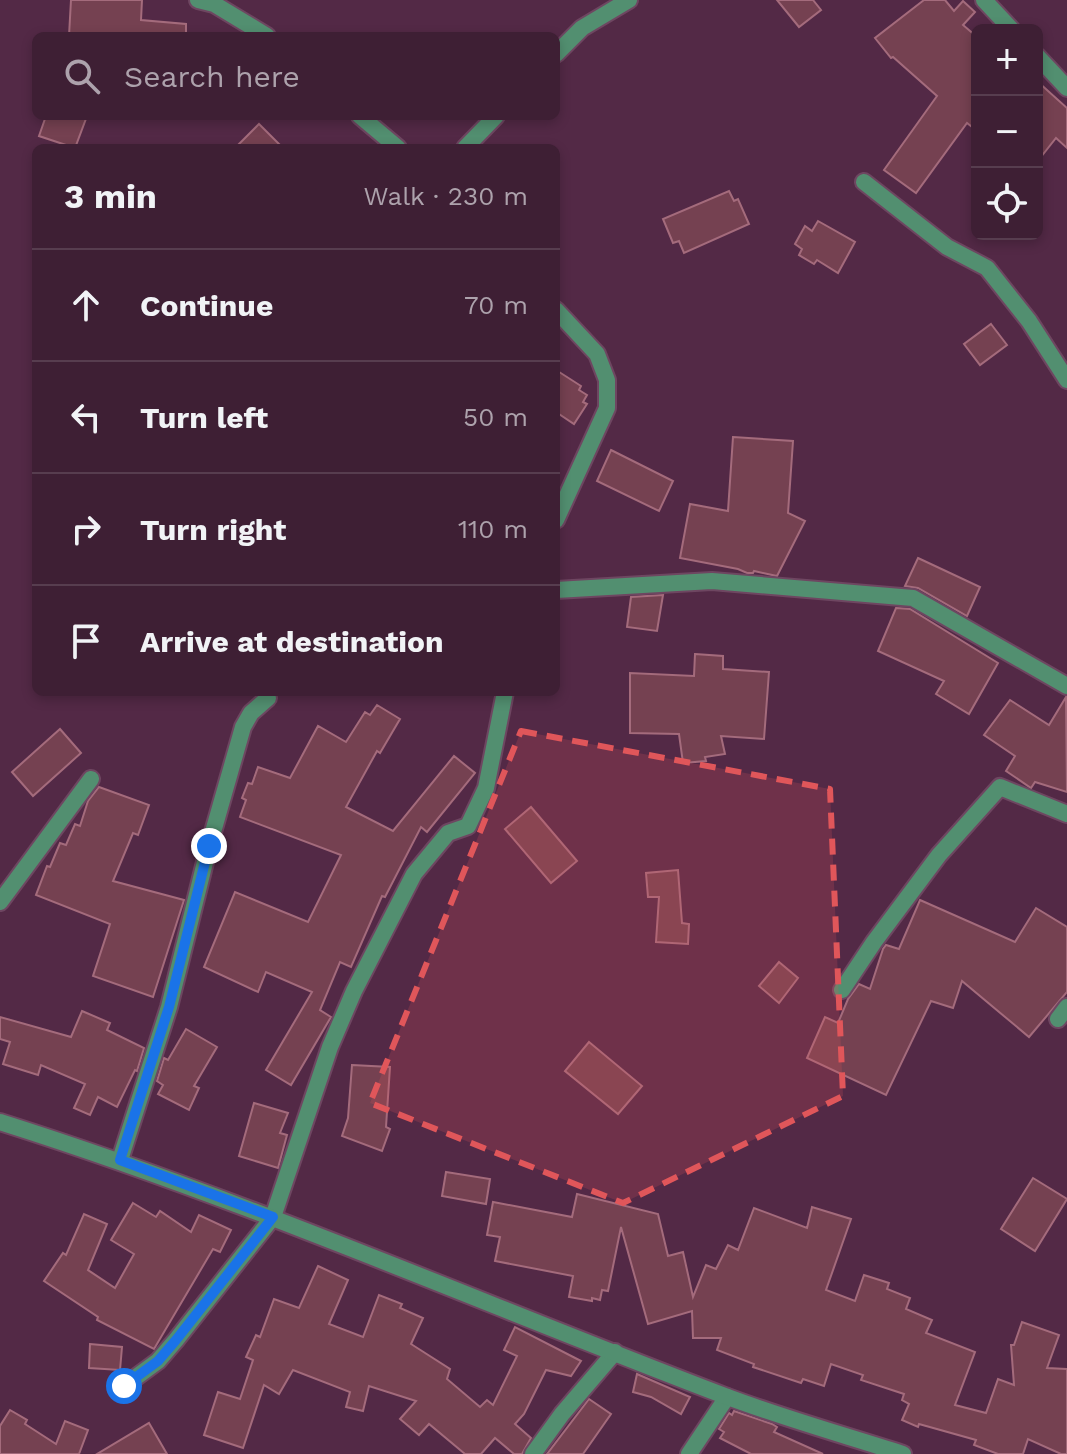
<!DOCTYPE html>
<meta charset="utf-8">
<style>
:root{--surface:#3e1f34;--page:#45273c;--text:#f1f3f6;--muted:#ada2ac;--line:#573d4f}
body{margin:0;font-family:"Work Sans",sans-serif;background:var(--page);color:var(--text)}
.controls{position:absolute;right:24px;top:24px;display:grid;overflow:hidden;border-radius:12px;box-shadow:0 4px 12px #0003}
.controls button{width:72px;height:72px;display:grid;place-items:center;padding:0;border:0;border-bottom:2px solid var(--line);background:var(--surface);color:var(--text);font:40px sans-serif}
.stop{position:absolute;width:24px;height:24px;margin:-18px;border:6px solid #1a73e8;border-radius:50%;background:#fff}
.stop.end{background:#1a73e8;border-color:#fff;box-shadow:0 2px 8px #0008}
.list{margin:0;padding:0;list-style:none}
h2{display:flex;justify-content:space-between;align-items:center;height:104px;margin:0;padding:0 32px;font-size:34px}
h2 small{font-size:26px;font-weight:400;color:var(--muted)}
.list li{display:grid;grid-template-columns:52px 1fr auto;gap:24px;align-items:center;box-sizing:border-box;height:112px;padding:0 32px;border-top:2px solid var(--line)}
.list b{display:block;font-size:30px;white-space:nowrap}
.list em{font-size:26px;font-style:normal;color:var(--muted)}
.icon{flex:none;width:44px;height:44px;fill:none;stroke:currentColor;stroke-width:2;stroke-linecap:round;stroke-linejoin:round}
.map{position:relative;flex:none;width:1067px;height:1454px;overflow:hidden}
.search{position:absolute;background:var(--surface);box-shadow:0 4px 12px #0003;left:32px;top:32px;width:528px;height:88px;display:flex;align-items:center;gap:20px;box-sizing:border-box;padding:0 28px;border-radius:12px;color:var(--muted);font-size:30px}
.panel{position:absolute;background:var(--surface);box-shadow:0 4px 12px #0003;left:32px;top:144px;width:528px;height:552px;border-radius:12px}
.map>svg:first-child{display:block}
.building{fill:#754151;stroke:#a46b7c;stroke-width:2}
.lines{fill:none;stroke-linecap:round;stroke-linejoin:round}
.minor-casing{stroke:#6e4661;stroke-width:20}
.tertiary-casing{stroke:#6e4661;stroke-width:20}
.minor{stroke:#528f70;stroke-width:16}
.tertiary{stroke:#528f70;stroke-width:16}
.route{stroke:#1a73e8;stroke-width:10}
.marked{fill:#e0565a;fill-opacity:0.2;stroke:#e0565a;stroke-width:6;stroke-dasharray:16 10;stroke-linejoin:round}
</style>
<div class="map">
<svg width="1067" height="1454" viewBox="0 0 1067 1454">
<rect width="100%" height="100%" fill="#532946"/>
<g class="building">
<path d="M71,0H142L141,20L186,24V36H69Z"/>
<path d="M777,0H813L821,10L799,27Z"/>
<path d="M924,0H945L954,11L963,1L975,12L963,25L977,37V131L967,123L916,193L884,170L937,96L893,57L891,58L875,38Z"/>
<path d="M1037,81L1067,108V148L1056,138L1037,162Z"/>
<path d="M46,116H87L75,148L39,136Z"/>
<path d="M259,124L283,148H235Z"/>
<path d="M729,191L734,201L738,199L749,224L684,253L679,241L673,243L663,219Z"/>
<path d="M818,221L855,242L838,273L817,260L814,264L799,255L802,249L795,244L805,226L812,231Z"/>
<path d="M991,324L1007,345L980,365L964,344Z"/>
<path d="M556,370L581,386L579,390L587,395L583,402L587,404L574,424L556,412Z"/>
<path d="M733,437L793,441L788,513L805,521L777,576L754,571L753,573H747L738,569L680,558L690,504L728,511Z"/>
<path d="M611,450L673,481L659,511L597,481Z"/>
<path d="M918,558L980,587L967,616L918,588L905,586Z"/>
<path d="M663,595L657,631L627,627L631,597Z"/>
<path d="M896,608L910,609L998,663L969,714L936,694L944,681L878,651Z"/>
<path d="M695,654L723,656V669L769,672L764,739L721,736L725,754L705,757L706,761L683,763L679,734L630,733V673L694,676Z"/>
<path d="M1066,697L1067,792L1035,782L1031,788L1006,771L1015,756L984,735L1010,700L1049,725Z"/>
<path d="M377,705L400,719L380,753L377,751L346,807L393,831L454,756L475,773L427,832L421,827L385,897L382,896L351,967L340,962L320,1010L331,1017L291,1085L266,1070L312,992L266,972L258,992L204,967L235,892L308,922L341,855L240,817L246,800L242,798L248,783L252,784L258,767L290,778L318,726L346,742L365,712L370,715Z"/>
<path d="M60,729L81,753L33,796L12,772Z"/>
<path d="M99,787L149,805L138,835L133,833L113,881L184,900L153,997L93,976L110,924L36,895L47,866L50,867L60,843L66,845L75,824L80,826L88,801Z"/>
<path d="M531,807L577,861L551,883L505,829Z"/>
<path d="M678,870L682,923L689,924L688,944L656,942L659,897H648L646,873Z"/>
<path d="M920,900L1015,942L1036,908L1067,927V992L1029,1037L962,981L953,1008L931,1001L886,1095L807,1058L825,1017L838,1023L848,999L859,984L870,989L883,949L886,945L899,949Z"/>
<path d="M779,962L798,978L779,1003L759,986Z"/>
<path d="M82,1011L110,1023L107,1030L144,1048L137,1071L135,1070L117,1107L98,1097L90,1115L74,1108L85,1084L41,1065L38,1075L3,1064L10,1042L0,1039V1017L71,1037Z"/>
<path d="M186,1029L217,1047L194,1086L199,1088L189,1110L158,1094L163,1085L157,1081L164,1058L168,1060Z"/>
<path d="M589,1042L642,1086L618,1114L565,1071Z"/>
<path d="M352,1065L390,1067L386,1127L390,1129L382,1151L342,1136L348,1118Z"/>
<path d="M254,1103L288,1113L280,1133L287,1135L278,1168L239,1156Z"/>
<path d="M446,1172L490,1179L486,1204L442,1196Z"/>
<path d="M1033,1178L1067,1199L1035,1251L1001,1229Z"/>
<path d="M577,1194L658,1214L668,1256L683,1252L693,1297L706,1265L716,1269L728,1245L738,1250L754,1208L807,1228L812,1207L851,1219L826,1290L855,1301L864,1275L889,1283L887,1289L910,1298L906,1309L932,1320L926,1333L975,1352L955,1405L986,1413L998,1379L1014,1385L1011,1345H1014L1022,1322L1059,1335L1047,1368L1067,1369V1454H1061L1028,1439L1023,1454H998L974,1445L976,1440L919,1424L918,1427L902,1420L909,1404L902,1400L904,1394L861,1380L863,1375L831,1364L824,1386L803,1379L801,1383L753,1367L754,1364L717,1350L721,1338H693L692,1311L648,1324L621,1227L608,1291L602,1290L600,1300L592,1298V1301L569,1297L573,1276L495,1261L500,1237L487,1235L493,1202L572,1217Z"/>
<path d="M133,1203L156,1217L160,1211L191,1232L199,1215L231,1230L220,1252L213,1249L154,1349L97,1320L98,1317L44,1281L63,1253L66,1255L84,1214L107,1224L88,1270L115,1288L134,1254L111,1240Z"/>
<path d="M318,1266L348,1280L329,1324L363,1337L379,1295L402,1304L400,1308L423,1318L411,1344L450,1369L447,1379L480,1407L487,1400L493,1405L517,1356L504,1350L515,1327L581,1361L571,1376L546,1370L524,1414L515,1424L531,1438L522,1454H514L495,1438L481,1454H465L429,1424L419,1435L400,1419L416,1401L369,1386L363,1411L346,1407L350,1392L293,1370L279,1394L264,1385L243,1448L204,1435L218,1392L240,1399L253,1360L246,1357L256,1335L260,1337L274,1299L299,1308Z"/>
<path d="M90,1344L122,1347L120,1370L89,1368Z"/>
<path d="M637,1374L690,1397L681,1414L651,1397L633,1392Z"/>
<path d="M589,1399L611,1414L583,1454H547Z"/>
<path d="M10,1410L27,1420L25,1424L56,1444L65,1421L88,1430L79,1454H0V1426Z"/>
<path d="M734,1411L772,1424L777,1427L774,1432L823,1454H751L720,1438L724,1432L719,1429L729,1413L732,1415Z"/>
<path d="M149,1423L167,1454H97Z"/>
</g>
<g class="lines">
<g class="minor-casing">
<g id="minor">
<path d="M198,0L214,4L267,36"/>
<path d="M984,0L1012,30"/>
<path d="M556,54L582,28L629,0"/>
<path d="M1037,56L1067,88"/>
<path d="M360,116L398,148"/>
<path d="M465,148L496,116"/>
<path d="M864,182L947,247L987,268L1029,321L1067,380"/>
<path d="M556,310L597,354L607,380V408L556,520"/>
<path d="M556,590L712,581L913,598L1067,686"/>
<path d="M0,902L91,779"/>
<path d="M842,990L874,942L939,855L1000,787L1067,814"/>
<path d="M1058,1019L1067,1007"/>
<path d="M120,1160L169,1007L209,846L243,727L251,713L268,698"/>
<path d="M124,1386L158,1361L176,1340L273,1217L330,1047L354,991L414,874L448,833L468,826L486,788L505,692"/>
<path d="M533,1454L562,1414L615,1352"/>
<path d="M689,1454L727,1397"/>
</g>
</g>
<g class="tertiary-casing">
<path id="tertiary" d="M0,1122C247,1200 483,1304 725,1396C783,1418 844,1435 903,1454"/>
</g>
<use href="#minor" class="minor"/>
<use href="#tertiary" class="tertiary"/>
</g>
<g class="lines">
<path class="route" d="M124,1386L158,1361L176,1340L273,1217L120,1160L169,1007L209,846"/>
</g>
<path class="marked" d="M521,731L830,789L843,1096L623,1203L370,1103Z"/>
</svg>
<div class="controls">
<button>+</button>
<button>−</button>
<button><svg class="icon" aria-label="locate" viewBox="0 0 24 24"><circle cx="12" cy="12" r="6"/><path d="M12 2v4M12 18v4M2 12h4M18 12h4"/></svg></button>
</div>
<div class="stop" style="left:124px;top:1386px"></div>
<div class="stop end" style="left:209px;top:846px"></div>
<div class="search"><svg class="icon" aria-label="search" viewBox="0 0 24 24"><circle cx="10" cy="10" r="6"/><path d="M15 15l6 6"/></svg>Search here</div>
<section class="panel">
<h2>3 min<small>Walk · 230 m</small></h2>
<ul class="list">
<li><svg class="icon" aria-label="ahead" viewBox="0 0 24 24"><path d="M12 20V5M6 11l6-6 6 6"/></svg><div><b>Continue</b></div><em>70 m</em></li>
<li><svg class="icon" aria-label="left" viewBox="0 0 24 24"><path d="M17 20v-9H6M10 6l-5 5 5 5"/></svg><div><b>Turn left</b></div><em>50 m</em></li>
<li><svg class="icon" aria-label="right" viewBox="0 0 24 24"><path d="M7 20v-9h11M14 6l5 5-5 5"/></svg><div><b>Turn right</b></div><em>110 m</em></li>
<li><svg class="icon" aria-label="arrive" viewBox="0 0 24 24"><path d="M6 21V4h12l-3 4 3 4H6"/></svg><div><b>Arrive at destination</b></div></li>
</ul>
</section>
</div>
